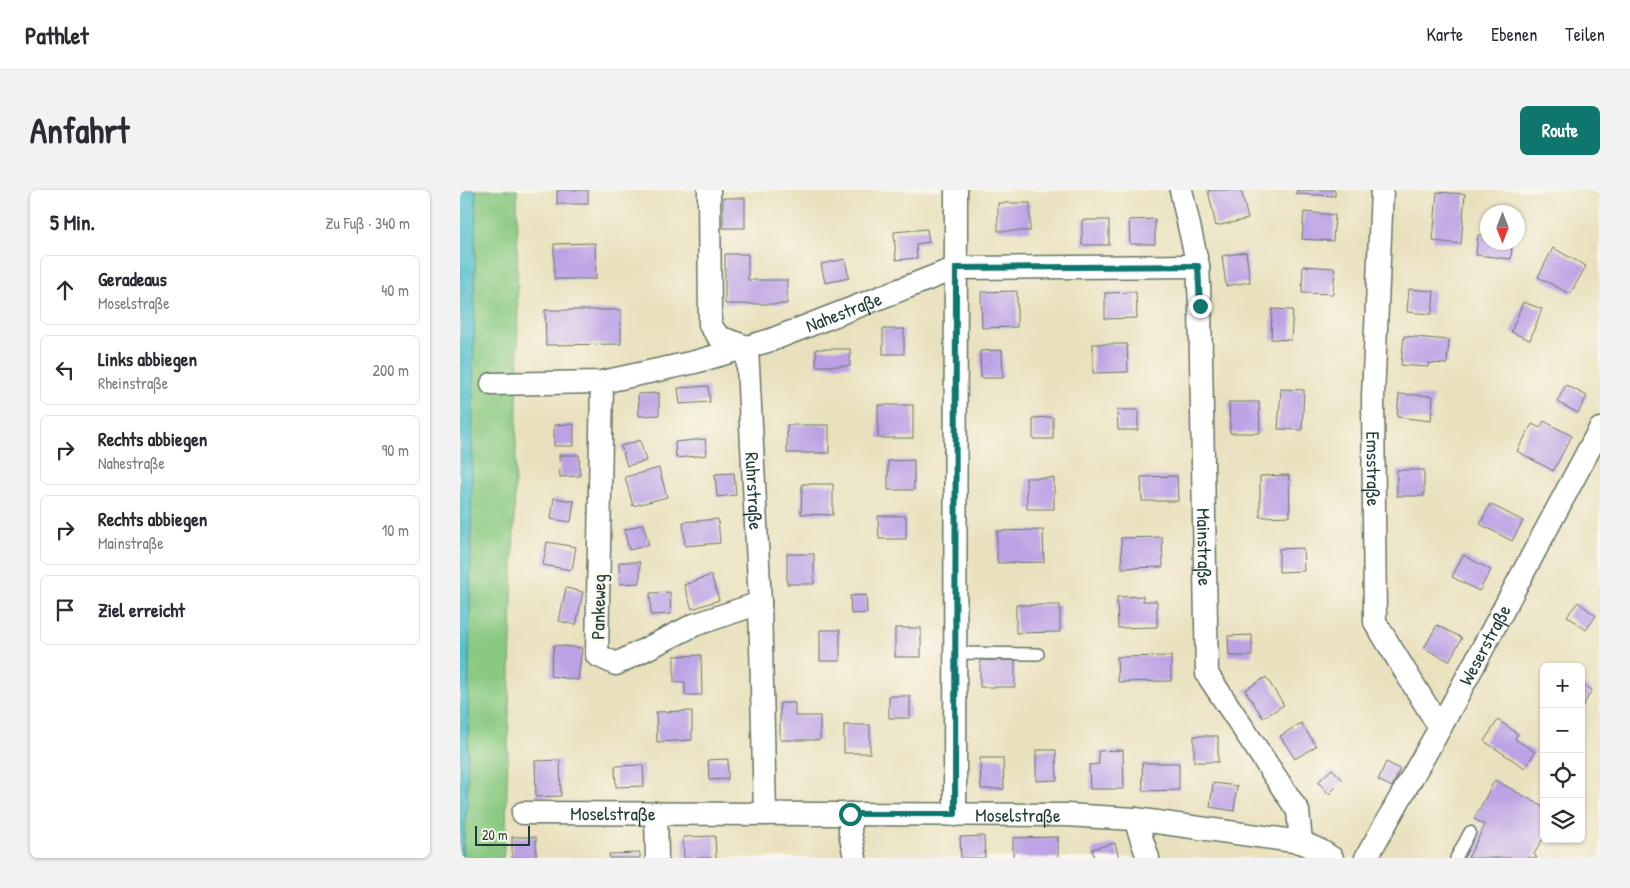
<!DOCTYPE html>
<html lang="de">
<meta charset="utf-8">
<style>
:root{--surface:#fff;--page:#f2f2f3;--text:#2b2b33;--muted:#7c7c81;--line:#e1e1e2;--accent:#0f766e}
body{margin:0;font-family:"Patrick Hand",sans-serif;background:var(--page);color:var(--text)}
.controls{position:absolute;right:15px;bottom:15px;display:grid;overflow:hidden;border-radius:8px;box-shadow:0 1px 4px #0004}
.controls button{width:45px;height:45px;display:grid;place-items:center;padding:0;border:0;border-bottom:1px solid var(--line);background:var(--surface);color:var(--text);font:25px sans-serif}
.compass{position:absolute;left:1020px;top:15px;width:45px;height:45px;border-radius:50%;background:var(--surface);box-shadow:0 1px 4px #0004;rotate:180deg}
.scale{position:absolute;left:15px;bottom:12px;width:55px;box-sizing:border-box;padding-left:5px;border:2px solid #1f3d34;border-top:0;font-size:14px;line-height:18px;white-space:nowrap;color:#1f3d34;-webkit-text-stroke:4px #fbf7ec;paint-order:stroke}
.stop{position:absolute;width:15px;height:15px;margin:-11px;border:4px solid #0f766e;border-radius:50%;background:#fff}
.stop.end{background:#0f766e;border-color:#fff;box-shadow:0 1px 5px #0008}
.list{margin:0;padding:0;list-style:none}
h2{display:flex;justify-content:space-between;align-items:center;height:65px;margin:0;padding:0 20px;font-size:21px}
h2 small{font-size:16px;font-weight:400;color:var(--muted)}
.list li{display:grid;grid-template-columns:32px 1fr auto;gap:15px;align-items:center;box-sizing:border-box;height:70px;margin:0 10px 10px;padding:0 10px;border:1px solid var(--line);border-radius:8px}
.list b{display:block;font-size:19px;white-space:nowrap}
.list p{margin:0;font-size:16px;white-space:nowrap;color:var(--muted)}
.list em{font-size:16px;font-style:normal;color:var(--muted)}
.icon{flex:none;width:28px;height:28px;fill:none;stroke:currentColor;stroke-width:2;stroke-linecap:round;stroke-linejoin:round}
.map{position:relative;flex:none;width:1140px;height:668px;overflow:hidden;border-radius:8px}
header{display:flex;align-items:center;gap:30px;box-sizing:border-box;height:70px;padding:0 25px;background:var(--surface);border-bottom:1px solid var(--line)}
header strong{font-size:24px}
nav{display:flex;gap:28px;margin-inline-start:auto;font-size:18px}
.intro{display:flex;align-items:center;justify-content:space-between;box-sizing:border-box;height:120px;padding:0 30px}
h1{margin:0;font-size:35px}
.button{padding:12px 22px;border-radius:8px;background:var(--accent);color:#fff;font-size:18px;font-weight:700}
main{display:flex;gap:30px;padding:0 30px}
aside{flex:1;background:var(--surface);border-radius:8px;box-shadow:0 1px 4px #0004}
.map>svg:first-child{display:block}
.green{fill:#89c981;stroke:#54835a}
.water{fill:#55c0cf;stroke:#3a7e82}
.building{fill:#bca1e5}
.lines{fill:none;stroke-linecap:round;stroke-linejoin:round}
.service-casing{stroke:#667664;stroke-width:14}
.minor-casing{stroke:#667664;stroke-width:25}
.service{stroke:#fff;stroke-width:11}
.minor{stroke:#fff;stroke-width:22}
.route{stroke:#0f766e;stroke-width:6}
.labels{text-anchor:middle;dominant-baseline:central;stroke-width:4.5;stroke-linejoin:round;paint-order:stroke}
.street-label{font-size:19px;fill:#1f3d34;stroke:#fbf7ec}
</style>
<header>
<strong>Pathlet</strong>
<nav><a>Karte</a><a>Ebenen</a><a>Teilen</a></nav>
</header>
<div class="intro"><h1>Anfahrt</h1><a class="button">Route</a></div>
<main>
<aside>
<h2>5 Min.<small>Zu Fuß · 340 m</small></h2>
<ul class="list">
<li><svg class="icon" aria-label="ahead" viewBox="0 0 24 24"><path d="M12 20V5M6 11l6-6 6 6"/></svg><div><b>Geradeaus</b><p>Moselstraße</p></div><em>40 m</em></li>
<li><svg class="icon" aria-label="left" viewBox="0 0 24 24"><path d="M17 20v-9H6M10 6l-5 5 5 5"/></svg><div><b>Links abbiegen</b><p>Rheinstraße</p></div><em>200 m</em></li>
<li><svg class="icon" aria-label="right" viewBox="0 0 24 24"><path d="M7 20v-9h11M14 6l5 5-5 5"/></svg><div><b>Rechts abbiegen</b><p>Nahestraße</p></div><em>90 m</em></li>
<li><svg class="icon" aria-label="right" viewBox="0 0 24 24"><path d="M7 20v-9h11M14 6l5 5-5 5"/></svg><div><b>Rechts abbiegen</b><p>Mainstraße</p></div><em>10 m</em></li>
<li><svg class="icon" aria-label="arrive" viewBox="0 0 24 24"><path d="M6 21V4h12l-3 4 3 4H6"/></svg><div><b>Ziel erreicht</b></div></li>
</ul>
</aside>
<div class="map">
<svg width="1140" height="668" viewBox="0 0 1140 668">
<rect width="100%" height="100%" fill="#fbf7ec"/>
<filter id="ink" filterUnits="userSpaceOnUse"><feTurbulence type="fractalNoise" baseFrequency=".02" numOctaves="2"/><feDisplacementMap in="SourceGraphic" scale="10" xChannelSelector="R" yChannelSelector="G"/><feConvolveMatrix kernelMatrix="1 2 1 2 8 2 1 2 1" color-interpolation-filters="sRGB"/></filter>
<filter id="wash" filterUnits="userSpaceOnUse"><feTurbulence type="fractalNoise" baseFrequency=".0096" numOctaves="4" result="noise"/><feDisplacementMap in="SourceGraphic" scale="20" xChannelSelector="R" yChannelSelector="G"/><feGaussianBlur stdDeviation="1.12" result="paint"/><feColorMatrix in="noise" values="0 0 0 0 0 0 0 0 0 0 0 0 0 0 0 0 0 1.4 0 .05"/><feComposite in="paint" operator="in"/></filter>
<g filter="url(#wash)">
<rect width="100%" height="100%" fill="#e9e1be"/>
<path class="green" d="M16,0H57L58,180L46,637L43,668H2L7,613Z"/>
<path class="water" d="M0,0H16L7,613L2,668H0Z"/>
<g id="blocks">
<g class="building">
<rect x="97" y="0" width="31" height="14"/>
<path d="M748,0H781L788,29L756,36Z"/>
<path d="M837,0H875V6L836,4Z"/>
<path d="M977,2L1005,4L1001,54L973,51Z"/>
<rect x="263" y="8" width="22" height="30"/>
<rect x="538" y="13" width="32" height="28"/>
<path d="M844,22L875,25L873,51L842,49Z"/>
<path d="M695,29V54H670L669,30Z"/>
<rect x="622" y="30" width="27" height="25"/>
<path d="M467,39L469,52L456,54L457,68L436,70L434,42Z"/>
<path d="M1018,45L1028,46V52H1052L1051,69L1016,65Z"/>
<path d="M135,53L136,89H94V54Z"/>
<path d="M1093,58L1126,76L1110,104L1078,87Z"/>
<path d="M786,62L790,92L766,96L762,66Z"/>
<path d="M265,64H288V90H327V114H265Z"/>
<path d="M385,69L389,88L365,93L361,74Z"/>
<path d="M843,76L875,78L873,104L842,103Z"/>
<path d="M949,99L974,101L972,124L947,122Z"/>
<path d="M557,101V137L522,138L521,102Z"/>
<path d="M676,102L677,128L645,129V103Z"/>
<path d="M1063,112L1082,119L1070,150L1051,142Z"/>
<path d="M812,119L833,120L831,150L811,149Z"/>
<path d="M85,120H161V154L86,155Z"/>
<rect x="423" y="139" width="21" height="25"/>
<path d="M944,146L989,150L987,174L969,173L968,177L941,175Z"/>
<path d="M633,154H667L668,182L633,183Z"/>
<rect x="356" y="159" width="34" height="17"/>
<path d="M542,160L543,188H521L520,161Z"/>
<path d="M1106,195L1127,206L1118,223L1097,212Z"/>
<path d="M248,196L250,212L220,214L218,198Z"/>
<path d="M821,199L844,200L842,240L818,239Z"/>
<path d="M199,203V225L179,226L178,204Z"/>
<path d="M939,204L973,206L971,231L937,227Z"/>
<path d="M769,212H799L800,243H770Z"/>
<rect x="418" y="215" width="35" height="33"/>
<path d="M657,220H678V240H658Z"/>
<path d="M593,227V249H573V228Z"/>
<path d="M1084,231L1112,246L1093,281L1057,261L1072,234L1080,238Z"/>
<path d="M114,234V256H94V235Z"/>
<rect x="327" y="235" width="42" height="28"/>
<path d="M245,249L247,265L216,268L215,252Z"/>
<path d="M180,250L186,271L167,276L161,256Z"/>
<path d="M99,265H119L120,286L100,287Z"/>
<path d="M454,270V300H428V271Z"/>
<path d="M199,278L207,307L173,316L165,287Z"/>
<rect x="937" y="280" width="27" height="26"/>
<path d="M274,283L276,305L257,307L255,284Z"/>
<path d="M829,285L830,326L800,327V286Z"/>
<path d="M717,286L718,311H682L681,287Z"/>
<path d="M566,288H594V319H567Z"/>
<path d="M342,294H373V325L341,324Z"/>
<path d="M94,308L114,311L111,332L91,329Z"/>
<path d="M1030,314L1063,331L1052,351L1020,334Z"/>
<path d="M418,326H446V349H419Z"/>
<path d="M258,329L260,353L225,356L223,332Z"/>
<path d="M183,334L189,355L169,360L164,340Z"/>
<path d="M583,340L584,372L537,373V341Z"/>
<path d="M702,347L703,377L662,378L661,348Z"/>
<path d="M87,352L116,357L112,380L83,375Z"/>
<path d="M843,358L844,381L819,382V359Z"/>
<rect x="327" y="364" width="27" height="30"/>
<path d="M1003,365L1031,380L1019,401L992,387Z"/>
<path d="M159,372H180V393L160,394Z"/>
<path d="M251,385L259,410L232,419L224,395Z"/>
<path d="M106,398L123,402L116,435L99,431Z"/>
<path d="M210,402L211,424L191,425L190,403Z"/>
<path d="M406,405L407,423L391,424L390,406Z"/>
<path d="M683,406V411H697V437L658,438L657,407Z"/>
<path d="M1118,412L1136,426L1126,440L1107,426Z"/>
<path d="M556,415H600V442L556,443Z"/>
<path d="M977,435L1002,448L989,471L964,458Z"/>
<rect x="435" y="438" width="26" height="29"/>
<rect x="360" y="440" width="20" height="31"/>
<path d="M792,445V466H769L768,446Z"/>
<path d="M94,455L122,458L118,490L90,486Z"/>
<path d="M241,465L242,505H225V492H214V466Z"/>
<path d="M711,466V491L658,492L657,467Z"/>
<rect x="520" y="470" width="35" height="27"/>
<path d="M806,487L824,515L803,528L785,500Z"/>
<path d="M1121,494L1132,500L1121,519Z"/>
<rect x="429" y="506" width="21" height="22"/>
<path d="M320,513H335V526H360V550H320Z"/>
<path d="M232,521V550L197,552L196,522Z"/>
<path d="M1038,530L1058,544L1055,549L1075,562L1065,578L1024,551Z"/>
<path d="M841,533L856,556L835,569L820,546Z"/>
<rect x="384" y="535" width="26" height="28"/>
<rect x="734" y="546" width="24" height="26"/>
<path d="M576,560H596L597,590L576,591Z"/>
<path d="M663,560L664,599H630L629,575L639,574L638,561Z"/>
<path d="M520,568H543L544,599H521Z"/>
<path d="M268,569V589L249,590L248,570Z"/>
<path d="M100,570L101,606L76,607L75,571Z"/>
<path d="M926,572L940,579L932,597L918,590Z"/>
<path d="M682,573H719V600L683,601Z"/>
<path d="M183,575L184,596L156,597L155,576Z"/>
<path d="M872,579L883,590L869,604L858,592Z"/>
<path d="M1035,590L1084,617V647L1074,664L1077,668H1008L1025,635L1014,629Z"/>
<path d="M753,593L777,596L774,621L750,617Z"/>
<path d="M255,646L256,668H224L223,647Z"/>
<path d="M524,646L525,668H501L500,647Z"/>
<rect x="52" y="647" width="24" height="21"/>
<path d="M598,647V668H553V648Z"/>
<path d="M655,653L659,668H634L632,659Z"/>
<path d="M180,663V668H150L149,664Z"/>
</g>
</g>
</g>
<g filter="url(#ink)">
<use href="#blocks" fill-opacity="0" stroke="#667664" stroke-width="1"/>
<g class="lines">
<g class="service-casing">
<g id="service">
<path d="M495,463L578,464"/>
<path d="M996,668L1010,642"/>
</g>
</g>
<g class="minor-casing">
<g id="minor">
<path id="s1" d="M249,0L250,135L259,147L287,157L300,413L305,624"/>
<path id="s2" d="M721,0L738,76L740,116L747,484L838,621L841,652L861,661L872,668"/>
<path id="s3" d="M922,0L913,207L915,432L980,538"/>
<path d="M142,192L137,465L156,474L234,435L300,413"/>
<path id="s4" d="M32,194L142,192L235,172L311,150L496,78L738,76"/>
<path id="s5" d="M63,623L605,625L675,629L841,652"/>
<path d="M196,623L197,668"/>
<path d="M390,624V642L395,668"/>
<path d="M495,625L496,0"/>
<path d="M675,629L688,668"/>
<path id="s6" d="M906,668L980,538L1140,239"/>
</g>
</g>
<use href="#service" class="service"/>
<use href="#minor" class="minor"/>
</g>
</g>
<g class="lines" filter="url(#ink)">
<path class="route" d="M390,624H495L496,78L738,76L740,116"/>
</g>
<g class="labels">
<g class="street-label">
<text stroke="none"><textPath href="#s4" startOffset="362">Nahestraße</textPath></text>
<text stroke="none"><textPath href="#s3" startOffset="279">Emsstraße</textPath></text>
<text stroke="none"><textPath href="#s1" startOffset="324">Ruhrstraße</textPath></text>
<text stroke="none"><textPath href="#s2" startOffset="359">Mainstraße</textPath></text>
<text transform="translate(138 417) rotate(-89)">Pankeweg</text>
<text stroke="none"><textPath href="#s6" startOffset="244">Weserstraße</textPath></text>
<text stroke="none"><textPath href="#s5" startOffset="90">Moselstraße</textPath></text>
<text stroke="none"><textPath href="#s5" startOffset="495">Moselstraße</textPath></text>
</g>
</g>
</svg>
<div class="controls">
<button>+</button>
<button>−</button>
<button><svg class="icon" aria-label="locate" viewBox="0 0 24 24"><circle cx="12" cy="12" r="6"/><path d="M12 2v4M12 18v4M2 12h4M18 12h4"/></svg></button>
<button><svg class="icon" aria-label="layers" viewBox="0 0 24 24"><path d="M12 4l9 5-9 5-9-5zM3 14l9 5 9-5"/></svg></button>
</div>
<svg class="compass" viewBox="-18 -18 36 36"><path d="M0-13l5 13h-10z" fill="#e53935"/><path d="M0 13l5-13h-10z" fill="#7c7c81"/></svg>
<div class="scale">20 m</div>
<div class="stop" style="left:390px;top:624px"></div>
<div class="stop end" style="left:740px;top:116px"></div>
</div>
</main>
